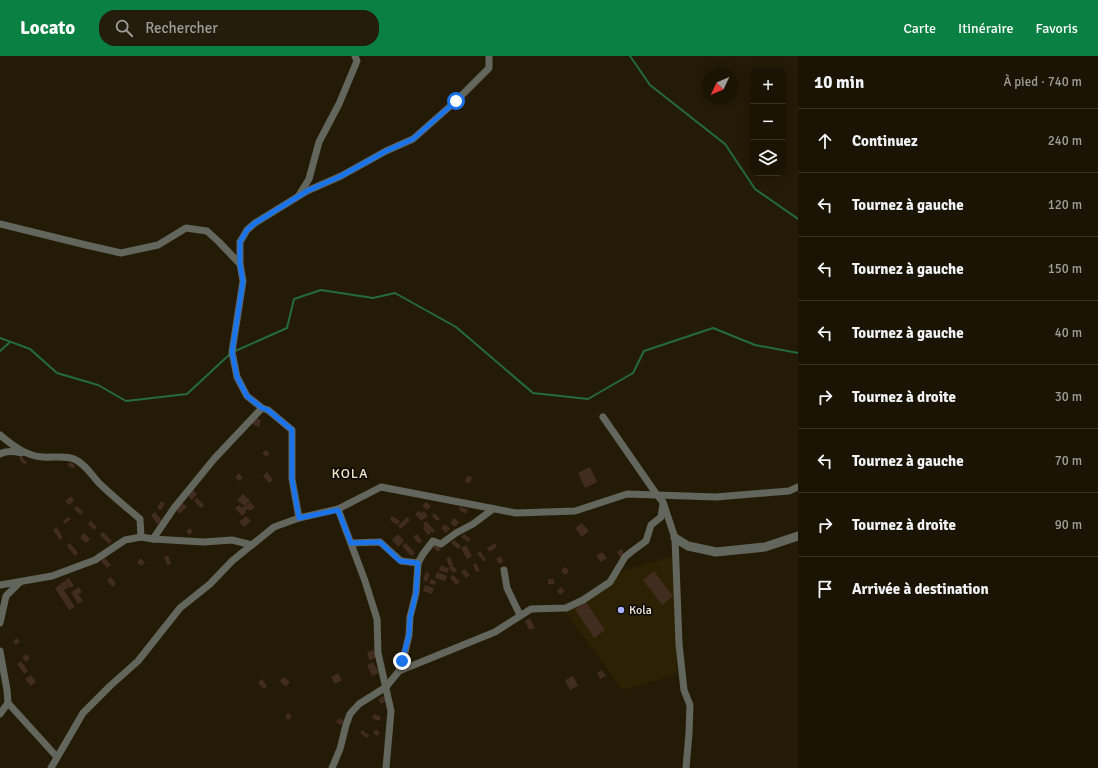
<!DOCTYPE html>
<html lang="fr">
<meta charset="utf-8">
<style>
:root{--surface:#1b1404;--page:#241d0e;--text:#f1f3f6;--muted:#a09e9a;--line:#393326;--accent:#0b8043}
body{margin:0;font-family:Signika,sans-serif;background:var(--page);color:var(--text)}
.controls{position:absolute;right:12px;top:12px;display:grid;overflow:hidden;border-radius:8px;box-shadow:0 2px 10px #0003}
.controls button{width:36px;height:36px;display:grid;place-items:center;padding:0;border:0;border-bottom:1px solid var(--line);background:var(--surface);color:var(--text);font:20px sans-serif}
.compass{position:absolute;left:702px;top:12px;width:36px;height:36px;border-radius:50%;background:var(--surface);box-shadow:0 2px 10px #0003;rotate:226deg}
.stop{position:absolute;width:12px;height:12px;margin:-9px;border:3px solid #1a73e8;border-radius:50%;background:#fff}
.stop.end{background:#1a73e8;border-color:#fff;box-shadow:0 1px 4px #0008}
.list{margin:0;padding:0;list-style:none}
h2{display:flex;justify-content:space-between;align-items:center;height:52px;margin:0;padding:0 16px;font-size:17px}
h2 small{font-size:13px;font-weight:400;color:var(--muted)}
.list li{display:grid;grid-template-columns:26px 1fr auto;gap:12px;align-items:center;box-sizing:border-box;height:64px;padding:0 16px;border-top:1px solid var(--line)}
.list b{display:block;font-size:15px;white-space:nowrap}
.list em{font-size:13px;font-style:normal;color:var(--muted)}
.icon{flex:none;width:22px;height:22px;fill:none;stroke:currentColor;stroke-width:2;stroke-linecap:round;stroke-linejoin:round}
.map{position:relative;flex:none;width:798px;height:712px;overflow:hidden}
header{display:flex;align-items:center;gap:24px;box-sizing:border-box;height:56px;padding:0 20px;background:var(--accent);color:#fff}
header strong{font-size:19px}
nav{display:flex;gap:22px;margin-inline-start:auto;font-size:14px}
.search{width:280px;height:36px;background:var(--page);display:flex;align-items:center;gap:10px;box-sizing:border-box;padding:0 14px;border-radius:16px;color:var(--muted);font-size:15px}
main{display:flex}
aside{flex:1;background:var(--surface)}
.map>svg:first-child{display:block}
.built{fill:#2c2103}
.lines{fill:none;stroke-linecap:round;stroke-linejoin:round}
.stream{stroke:#246b41;stroke-width:2}
.building{fill:#412c1f}
.minor{stroke:#63665c;stroke-width:7}
.tertiary{stroke:#63665c;stroke-width:9}
.route{stroke:#1a73e8;stroke-width:5}
.poi-dot{fill:#a7b1fc;stroke:#0a0702;stroke-width:1.5}
.labels{text-anchor:middle;dominant-baseline:central;stroke-width:3;stroke-linejoin:round;paint-order:stroke}
.poi-label{font-size:12px;fill:#f5efe1;stroke:#0a0702;text-anchor:start}
.quarter-label{font-size:14px;letter-spacing:1px;fill:#efe3c8;stroke:#0a0702}
</style>
<header>
<strong>Locato</strong>
<div class="search"><svg class="icon" aria-label="search" viewBox="0 0 24 24"><circle cx="10" cy="10" r="6"/><path d="M15 15l6 6"/></svg>Rechercher</div>
<nav><a>Carte</a><a>Itinéraire</a><a>Favoris</a></nav>
</header>
<main>
<div class="map">
<svg width="798" height="712" viewBox="0 0 798 712">
<rect width="100%" height="100%" fill="#241b06"/>
<path class="built" d="M673,500L677,618L623,634L565,556L623,515Z"/>
<g class="lines">
<g class="stream">
<path d="M630,0L650,29L725,88L755,133L798,163"/>
<path d="M0,282L30,293L57,317L98,329L126,345L187,338L230,298"/>
<path d="M0,295L10,286"/>
<path d="M233,296L287,272L294,243L321,234L373,242L395,237L456,271L533,337L588,343L633,317L644,295L713,272L755,289L798,297"/>
</g>
</g>
<g class="building">
<path d="M254,361L261,364L259,371L252,368Z"/>
<path d="M266,394L270,398L266,401L262,397Z"/>
<path d="M21,400L27,407L25,409L19,403Z"/>
<path d="M69,406L75,409L74,413L68,410Z"/>
<path d="M590,411L597,426L585,432L578,417Z"/>
<path d="M267,416L273,424L269,427L263,420Z"/>
<path d="M239,417L243,422L239,425L235,421Z"/>
<path d="M467,420L472,421L470,427L465,426Z"/>
<path d="M193,434L197,438L192,444L188,440Z"/>
<path d="M243,438L250,445L244,450L237,444Z"/>
<path d="M71,440L74,445L69,449L65,445Z"/>
<path d="M197,442L204,449L201,452L194,445Z"/>
<path d="M161,445L165,448L161,454L157,452Z"/>
<path d="M250,446L255,451L250,455L248,453L245,455L246,456L242,460L235,452L239,449L242,452Z"/>
<path d="M426,446L431,450L427,454L422,450Z"/>
<path d="M183,447L187,451L179,458L176,454Z"/>
<path d="M77,450L83,456L80,459L74,452Z"/>
<path d="M460,450L468,454L466,458L459,454Z"/>
<path d="M419,455L421,457L424,455L428,460L421,465L415,458Z"/>
<path d="M155,456L162,465L157,468L151,459Z"/>
<path d="M434,457L440,463L437,465L432,460Z"/>
<path d="M246,460L251,465L244,471L239,466Z"/>
<path d="M392,460L400,465L397,469L390,464Z"/>
<path d="M68,461L71,463L65,468L63,465Z"/>
<path d="M407,461L410,464L401,473L398,470Z"/>
<path d="M454,462L459,466L455,471L450,467Z"/>
<path d="M91,465L97,471L94,474L88,468Z"/>
<path d="M426,465L435,475L432,477L425,470L431,477L428,479L423,472L425,470L423,468Z"/>
<path d="M582,467L589,475L582,481L575,472Z"/>
<path d="M445,468L450,473L446,477L441,472Z"/>
<path d="M57,471L63,482L60,484L53,474Z"/>
<path d="M190,472L193,476L189,479L186,475Z"/>
<path d="M103,476L112,485L109,488L100,479Z"/>
<path d="M84,477L90,483L86,487L80,482Z"/>
<path d="M398,478L404,485L398,491L392,484Z"/>
<path d="M417,478L422,485L419,488L413,481Z"/>
<path d="M464,478L471,483L468,486L461,481Z"/>
<path d="M454,484L461,490L458,493L451,487Z"/>
<path d="M70,487L78,497L75,500L67,490Z"/>
<path d="M406,487L415,497L411,500L402,490Z"/>
<path d="M435,487L441,493L438,496L432,490Z"/>
<path d="M495,487L497,491L489,496L487,492Z"/>
<path d="M466,489L472,500L467,503L461,492Z"/>
<path d="M622,493L624,499L620,501L617,496Z"/>
<path d="M480,495L486,504L484,506L477,497Z"/>
<path d="M602,496L607,502L601,506L596,500Z"/>
<path d="M168,499L171,508L167,509L164,501Z"/>
<path d="M501,500L503,506L499,508L496,503Z"/>
<path d="M450,501L453,509L449,510L446,502Z"/>
<path d="M105,502L111,509L107,512L101,505Z"/>
<path d="M141,502L145,507L141,510L137,506Z"/>
<path d="M476,507L480,515L476,516L473,509Z"/>
<path d="M441,509L449,513L447,517L439,514Z"/>
<path d="M452,509L457,514L454,517L449,512Z"/>
<path d="M564,511L569,514L566,519L561,516Z"/>
<path d="M465,513L470,519L466,522L461,516Z"/>
<path d="M654,515L673,540L662,549L643,524Z"/>
<path d="M426,516L430,518L427,526L423,524Z"/>
<path d="M437,516L447,520L445,525L435,522Z"/>
<path d="M453,519L460,526L456,529L450,522Z"/>
<path d="M111,521L116,528L112,531L107,524Z"/>
<path d="M69,522L74,530L70,532L65,524Z"/>
<path d="M431,523L436,525L435,529L429,527Z"/>
<rect x="548" y="523" width="6" height="5"/>
<path d="M65,525L69,531L64,534L75,551L69,554L55,532L61,528L63,531L61,527Z"/>
<path d="M425,529L434,532L432,538L423,535Z"/>
<path d="M79,531L82,536L78,538L83,545L78,548L71,536Z"/>
<path d="M561,531L565,535L560,539L557,535Z"/>
<path d="M586,546L605,574L594,582L575,553Z"/>
<path d="M530,562L535,572L529,574L525,565Z"/>
<path d="M17,582L20,585L16,589L13,585Z"/>
<path d="M374,594L376,602L369,604L367,596Z"/>
<path d="M26,598L30,602L26,606L22,602Z"/>
<path d="M21,605L28,615L24,618L17,608Z"/>
<path d="M373,606L379,617L372,620L367,609Z"/>
<path d="M602,614L606,620L600,623L597,617Z"/>
<path d="M338,617L342,624L335,628L331,621Z"/>
<path d="M31,619L36,626L31,630L25,623Z"/>
<path d="M573,620L578,630L570,634L565,624Z"/>
<path d="M283,621L290,626L286,631L280,625Z"/>
<path d="M262,623L267,630L264,633L258,627Z"/>
<path d="M383,640L387,644L382,648L378,644Z"/>
<path d="M288,657L292,660L288,664L285,661Z"/>
<path d="M374,658L381,661L379,665L372,662Z"/>
<path d="M339,662L344,665L341,669L336,666Z"/>
<path d="M376,673L380,677L377,680L373,677Z"/>
<path d="M362,674L369,679L367,682L360,677Z"/>
</g>
<g class="lines">
<g class="minor">
<path d="M299,139L309,123L319,86L339,48L357,5L355,0"/>
<path d="M0,168L86,189L121,197L158,189L186,172L207,175L219,186L240,208L243,225L232,296L237,321L247,340L262,352L268,354L292,374V423L299,462"/>
<path d="M240,208V186L247,174L255,167L307,135L341,120L386,95L413,83L456,45L489,12V0"/>
<path d="M603,361L657,439L663,446L675,482L679,588L684,634L690,649L689,677L686,712"/>
<path d="M0,379C13,390 26,400 43,401C53,402 64,399 74,403C84,407 91,418 98,426C111,439 126,451 140,463L141,481"/>
<path d="M0,398C7,394 14,395 21,397"/>
<path d="M338,453L365,525L377,563L378,597L391,655L386,712"/>
<path d="M153,483L174,452L214,403L262,352"/>
<path d="M351,487L380,486L401,505L418,507L423,498L433,485L441,488L456,477L473,468L493,453"/>
<path d="M504,514L507,532L520,559"/>
<path d="M0,529L52,520L95,504L125,484L141,481L153,483L203,486L232,484L252,489"/>
<path d="M0,567L6,540L20,526"/>
<path d="M0,595L7,634L8,647L57,701"/>
<path d="M399,615L495,576L531,553L566,552L583,544L610,526L625,501L631,496L646,485L651,469L661,461L663,448"/>
<path d="M0,658L8,647"/>
<path d="M51,712L83,657L110,630L138,605L180,552L210,528L232,505L274,471L299,462L338,453L381,431L516,457L575,455L627,438L716,441L789,435L798,431"/>
<path d="M332,712L340,693L346,669L350,658L359,648L386,631L399,615L403,605L409,579L410,561L416,537L418,507"/>
</g>
<path class="tertiary" d="M675,482L688,490L716,496L765,491L798,480"/>
</g>
<g class="lines">
<path class="route" d="M402,605L409,579L410,562L416,537L418,507L400,505L380,486L351,487L338,454L299,462L292,423V374L268,354L262,352L247,340L237,321L232,296L243,225L240,208V186L247,174L255,167L307,135L341,120L386,95L413,83L456,45"/>
</g>
<circle class="poi-dot" cx="621" cy="554" r="4"/>
<g class="labels">
<g class="poi-label">
<text x="629" y="554">Kola</text>
</g>
<g class="quarter-label">
<text x="350" y="417">KOLA</text>
</g>
</g>
</svg>
<div class="controls">
<button>+</button>
<button>−</button>
<button><svg class="icon" aria-label="layers" viewBox="0 0 24 24"><path d="M12 4l9 5-9 5-9-5zM3 14l9 5 9-5"/></svg></button>
</div>
<svg class="compass" viewBox="-18 -18 36 36"><path d="M0-13l5 13h-10z" fill="#e53935"/><path d="M0 13l5-13h-10z" fill="#a09e9a"/></svg>
<div class="stop" style="left:456px;top:45px"></div>
<div class="stop end" style="left:402px;top:605px"></div>
</div>
<aside>
<h2>10 min<small>À pied · 740 m</small></h2>
<ul class="list">
<li><svg class="icon" aria-label="ahead" viewBox="0 0 24 24"><path d="M12 20V5M6 11l6-6 6 6"/></svg><div><b>Continuez</b></div><em>240 m</em></li>
<li><svg class="icon" aria-label="left" viewBox="0 0 24 24"><path d="M17 20v-9H6M10 6l-5 5 5 5"/></svg><div><b>Tournez à gauche</b></div><em>120 m</em></li>
<li><svg class="icon" aria-label="left" viewBox="0 0 24 24"><path d="M17 20v-9H6M10 6l-5 5 5 5"/></svg><div><b>Tournez à gauche</b></div><em>150 m</em></li>
<li><svg class="icon" aria-label="left" viewBox="0 0 24 24"><path d="M17 20v-9H6M10 6l-5 5 5 5"/></svg><div><b>Tournez à gauche</b></div><em>40 m</em></li>
<li><svg class="icon" aria-label="right" viewBox="0 0 24 24"><path d="M7 20v-9h11M14 6l5 5-5 5"/></svg><div><b>Tournez à droite</b></div><em>30 m</em></li>
<li><svg class="icon" aria-label="left" viewBox="0 0 24 24"><path d="M17 20v-9H6M10 6l-5 5 5 5"/></svg><div><b>Tournez à gauche</b></div><em>70 m</em></li>
<li><svg class="icon" aria-label="right" viewBox="0 0 24 24"><path d="M7 20v-9h11M14 6l5 5-5 5"/></svg><div><b>Tournez à droite</b></div><em>90 m</em></li>
<li><svg class="icon" aria-label="arrive" viewBox="0 0 24 24"><path d="M6 21V4h12l-3 4 3 4H6"/></svg><div><b>Arrivée à destination</b></div></li>
</ul>
</aside>
</main>
